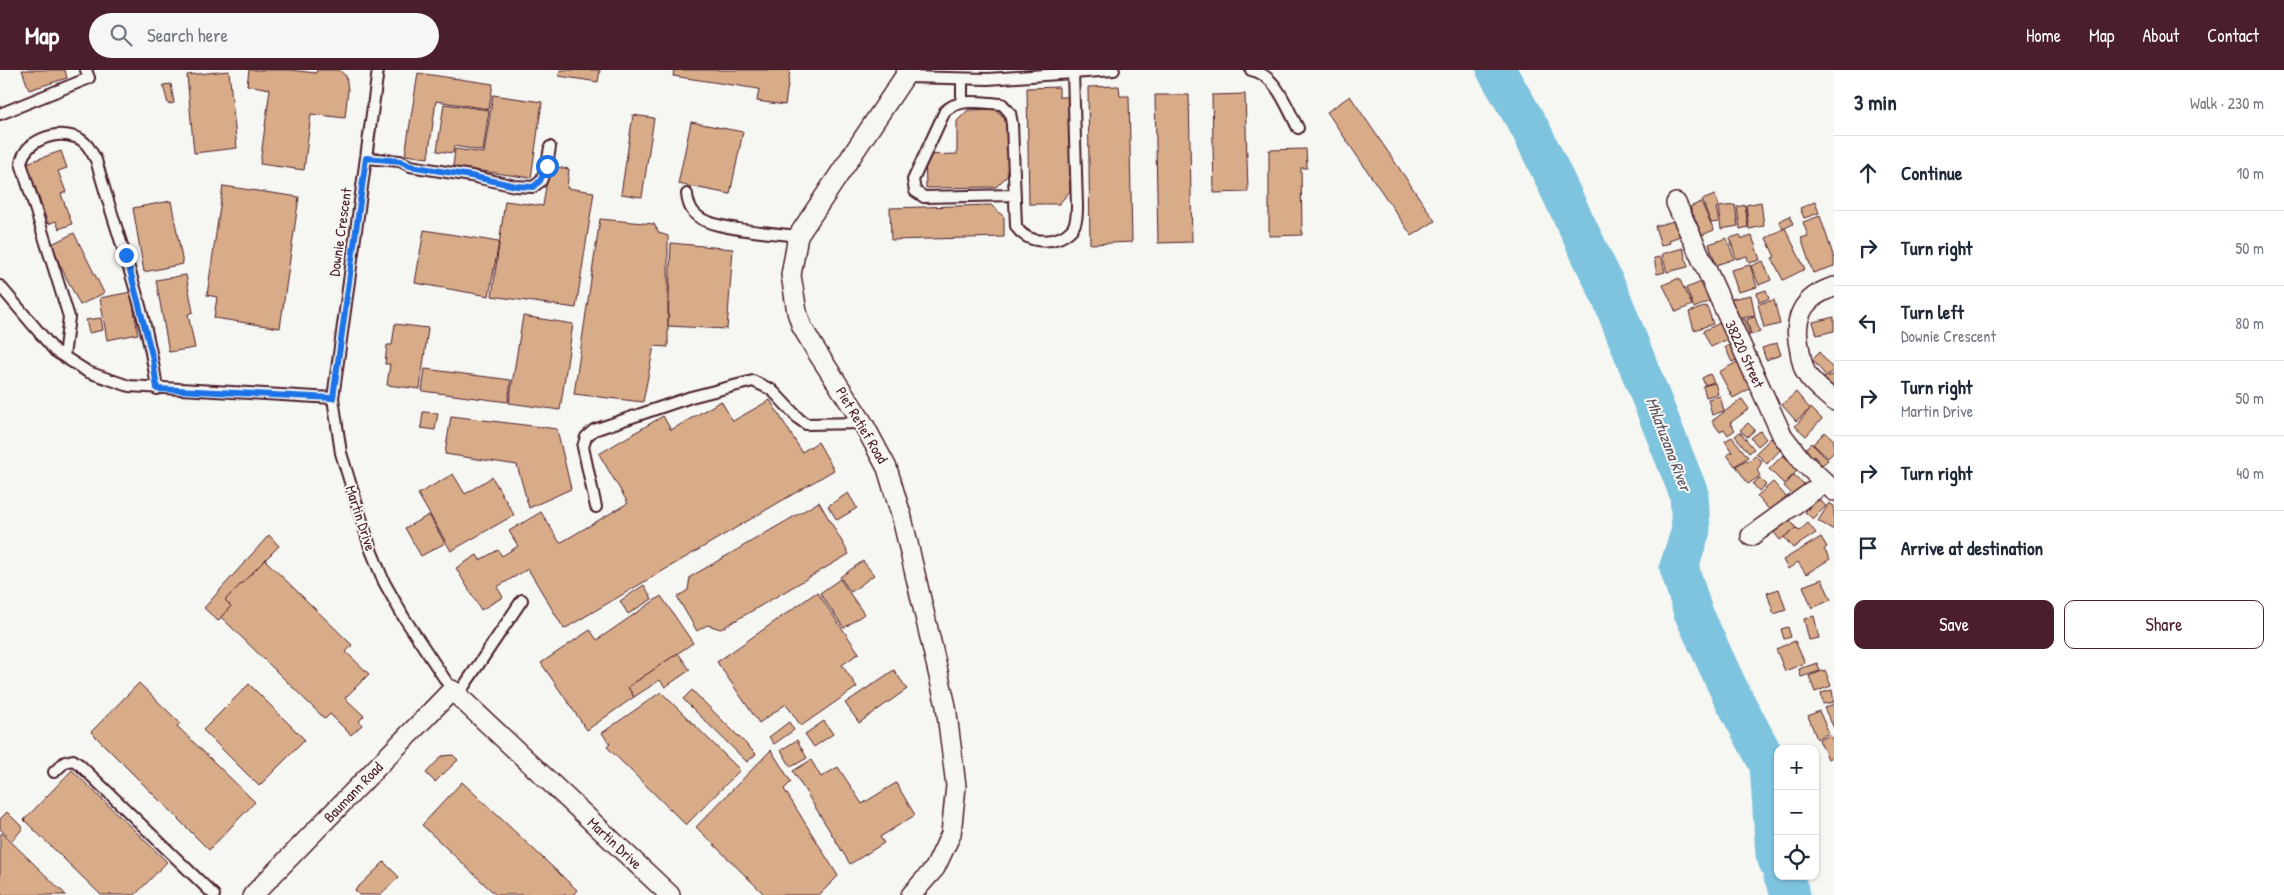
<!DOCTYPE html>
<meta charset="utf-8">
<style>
:root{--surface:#fff;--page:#f6f6f7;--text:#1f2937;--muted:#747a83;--line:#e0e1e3;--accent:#4a1f2b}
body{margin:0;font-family:"Patrick Hand",sans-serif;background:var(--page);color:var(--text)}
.controls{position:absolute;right:15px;bottom:15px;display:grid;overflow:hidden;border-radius:10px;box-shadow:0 1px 4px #0004}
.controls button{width:45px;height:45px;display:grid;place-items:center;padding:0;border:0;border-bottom:1px solid var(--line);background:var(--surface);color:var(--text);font:25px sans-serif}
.stop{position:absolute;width:15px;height:15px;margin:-11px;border:4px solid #1a73e8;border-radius:50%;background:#fff}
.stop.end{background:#1a73e8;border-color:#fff;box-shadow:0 1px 5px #0008}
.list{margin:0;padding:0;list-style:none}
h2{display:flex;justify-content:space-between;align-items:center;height:65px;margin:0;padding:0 20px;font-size:21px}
h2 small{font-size:16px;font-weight:400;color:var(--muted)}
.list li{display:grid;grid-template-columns:32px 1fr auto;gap:15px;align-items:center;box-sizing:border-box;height:75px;padding:0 20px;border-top:1px solid var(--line)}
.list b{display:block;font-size:19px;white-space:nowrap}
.list p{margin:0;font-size:16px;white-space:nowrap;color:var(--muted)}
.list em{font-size:16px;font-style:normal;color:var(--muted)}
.actions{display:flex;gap:10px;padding:15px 20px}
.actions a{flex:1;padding:11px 0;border:1px solid var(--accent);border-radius:10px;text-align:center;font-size:18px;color:var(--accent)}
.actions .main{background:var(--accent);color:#fff}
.icon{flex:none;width:28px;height:28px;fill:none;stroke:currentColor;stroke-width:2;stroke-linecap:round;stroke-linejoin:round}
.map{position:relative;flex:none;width:1834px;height:825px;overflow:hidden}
header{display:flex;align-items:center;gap:30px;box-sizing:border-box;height:70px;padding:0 25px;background:var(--accent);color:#fff}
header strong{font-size:24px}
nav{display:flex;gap:28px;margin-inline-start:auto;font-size:18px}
.search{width:350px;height:45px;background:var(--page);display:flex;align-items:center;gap:12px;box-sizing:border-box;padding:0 18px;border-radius:28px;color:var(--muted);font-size:19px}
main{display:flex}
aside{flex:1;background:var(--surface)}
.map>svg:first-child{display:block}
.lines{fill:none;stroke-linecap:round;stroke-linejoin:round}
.river{stroke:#7fc4df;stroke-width:39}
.building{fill:#d8ac89;stroke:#4a1f2b}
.lane-casing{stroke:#4a1f2b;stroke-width:14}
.street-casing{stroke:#4a1f2b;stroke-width:22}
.lane{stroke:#f6f6f2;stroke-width:10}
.street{stroke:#f6f6f2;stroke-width:19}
.route{stroke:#1a73e8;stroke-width:6}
.labels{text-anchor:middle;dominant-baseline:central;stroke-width:4;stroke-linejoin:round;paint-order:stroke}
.street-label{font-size:15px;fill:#4a1f2b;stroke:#f6f6f2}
.water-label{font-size:16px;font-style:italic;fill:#5a5161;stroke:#f6f6f2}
</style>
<header>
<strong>Map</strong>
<div class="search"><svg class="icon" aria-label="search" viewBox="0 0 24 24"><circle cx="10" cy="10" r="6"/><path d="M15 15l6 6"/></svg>Search here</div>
<nav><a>Home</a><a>Map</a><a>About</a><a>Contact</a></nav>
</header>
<main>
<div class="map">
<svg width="1834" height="825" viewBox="0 0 1834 825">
<rect width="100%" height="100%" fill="#f6f6f2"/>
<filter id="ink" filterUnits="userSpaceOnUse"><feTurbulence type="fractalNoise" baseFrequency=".02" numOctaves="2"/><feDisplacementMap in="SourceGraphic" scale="10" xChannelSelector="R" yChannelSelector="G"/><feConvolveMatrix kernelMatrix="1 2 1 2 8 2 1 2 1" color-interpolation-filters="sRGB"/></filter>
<g filter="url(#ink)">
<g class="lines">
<g class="river">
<path d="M1496,0L1531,60L1611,227L1689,424L1691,460L1679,497L1693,542L1729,620L1769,695L1775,784L1778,792"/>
<path d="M1783,806L1791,825"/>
</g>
</g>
<g class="building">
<path d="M22,0H65L67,8L29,20Z"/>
<path d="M249,0H290L316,3L317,0H339L346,6L348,20L345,48L311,44L304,100L260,94L270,19L247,15Z"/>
<path d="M560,0H600L598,12L559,6Z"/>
<path d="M674,0H790L785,35L757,31L759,19L673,6Z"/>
<path d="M229,1L237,78L194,83L187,5Z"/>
<path d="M418,3L493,14L489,39L436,31L428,88L405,85Z"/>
<path d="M171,14L174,33L168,34L163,15Z"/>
<path d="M1119,16L1120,26H1129L1132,172L1090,174L1088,17Z"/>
<path d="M1059,17V27H1069L1070,121L1059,134H1029L1027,18Z"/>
<path d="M1245,24L1248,122L1214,123L1212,25Z"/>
<path d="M493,25L542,32L531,108L453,97L455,79L484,83Z"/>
<path d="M1155,25H1189L1192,172L1158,173Z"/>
<path d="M1350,26L1435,151L1412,166L1327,42Z"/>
<path d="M444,34L489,40L483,81L454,76L453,83L437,81Z"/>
<path d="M995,39L1007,50L1009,104L996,117L926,118L925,85L957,84V51L968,40Z"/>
<path d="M633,45L654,48L642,127L621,124Z"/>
<path d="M691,52L743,62L730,124L678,114Z"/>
<path d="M1306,79L1307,98H1301L1302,165L1269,166V80Z"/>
<path d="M61,81L67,98L58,101L66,122L61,124L72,154L59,159L56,151L48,154L27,93Z"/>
<path d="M549,96L569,99L567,118L594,122L576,238L492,226L505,131L543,136Z"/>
<path d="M223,116L299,127L280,258L214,248L217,227L207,225Z"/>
<path d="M1715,125L1719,136L1716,138L1719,152L1711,153L1702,130Z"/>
<path d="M171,131L183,194L144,202L133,138Z"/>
<path d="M1701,132L1714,160L1702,165L1690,137Z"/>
<path d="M1761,132L1764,156L1749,159L1746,135Z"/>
<path d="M1815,132L1819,143L1804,148L1800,138Z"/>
<path d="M991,135L1004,147V167L891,170L890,138Z"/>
<path d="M1735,135L1738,156L1721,159L1718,137Z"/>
<path d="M1745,135L1748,157L1740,159L1737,137Z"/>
<path d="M1790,146L1793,154L1783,159L1779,151Z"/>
<path d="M1820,146L1834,188V196L1813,203L1801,168L1808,166L1803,152Z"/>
<path d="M600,149L654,154L659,163L668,166V277L654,276L643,332L574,324Z"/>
<path d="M1678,150L1683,165L1669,170L1670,173L1661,176L1655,156Z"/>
<path d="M1785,158L1805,199L1783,210L1772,188L1775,187L1766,168Z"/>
<path d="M424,160L499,172L489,226L415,213Z"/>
<path d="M74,163L104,223L80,235L50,175Z"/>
<path d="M1740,165L1742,169L1752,166L1760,190L1749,193L1747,186L1736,189L1730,168Z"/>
<path d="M1727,168L1734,189L1716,195L1709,174Z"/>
<path d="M671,173L733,179L727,259L668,256Z"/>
<path d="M1683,178L1688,197L1667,202L1662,184Z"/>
<path d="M1661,187L1665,202L1657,204L1654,188Z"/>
<path d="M1763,191L1771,210L1759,215L1751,196Z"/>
<path d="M1750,195L1757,217L1738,222L1731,200Z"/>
<path d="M186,205L193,242L188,244L195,278L169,282L156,210Z"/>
<path d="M1679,208L1692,235L1676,242L1663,215Z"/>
<path d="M1707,210L1715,229L1694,238L1686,218Z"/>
<path d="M1766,220L1769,229L1759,232L1757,223Z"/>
<path d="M131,222L138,264L107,270L100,228Z"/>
<path d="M1751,225L1755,246L1735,249L1731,229Z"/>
<path d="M1774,230L1780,254L1764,258L1758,234Z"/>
<path d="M1707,236L1713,254L1694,260L1689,242Z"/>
<path d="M523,246L573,254L560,340L509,333Z"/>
<path d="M1755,247L1760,262L1751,265L1747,249Z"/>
<path d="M1834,247V261L1817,265L1813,252Z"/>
<path d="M101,248L103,260L89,263L86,250Z"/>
<path d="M1745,249L1750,265L1742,267L1737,251Z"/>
<path d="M1722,252L1730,268L1711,277L1703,261Z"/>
<path d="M395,254L428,258L420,319L387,315L390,294H385L387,275H392Z"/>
<path d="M1735,273L1742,288L1732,292L1725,277Z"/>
<path d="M1777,273L1781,285L1766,290L1762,278Z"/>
<path d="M1819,282L1834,300L1826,306L1812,289Z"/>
<path d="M1739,291L1753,317L1733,328L1719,302Z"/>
<path d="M425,299L511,310L508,332L422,321Z"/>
<path d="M1710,304L1714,312L1705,315L1702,308Z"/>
<path d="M1834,304V319L1823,308Z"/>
<path d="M1715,313L1718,324L1706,327L1703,316Z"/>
<path d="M1796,322L1810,339L1796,351L1782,335Z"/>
<path d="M1720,326L1724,341L1712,345L1708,329Z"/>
<path d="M1742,329L1749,339L1730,353L1735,360L1728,365L1724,359L1720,362L1712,351Z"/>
<path d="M770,330L802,382L818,372L834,400L564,559L528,499L497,517L503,527L481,540L456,498L477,485L480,490L498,480L502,486L518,476L509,461L541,442L560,473L628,433L599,384L663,346L671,360L721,331L733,351Z"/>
<path d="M1811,338L1822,349L1806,366L1795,356Z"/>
<path d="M423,342L438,343L435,360L421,358Z"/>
<path d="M451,346L557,359L571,419L529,438L517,395L445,384Z"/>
<path d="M1748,353L1755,360L1747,367L1740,360Z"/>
<path d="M1760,361L1766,369L1758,376L1751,368Z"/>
<path d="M1740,362L1754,379L1749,383L1735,366Z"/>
<path d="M1825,362L1834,370V382L1828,388L1813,374Z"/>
<path d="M1732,367L1748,387L1735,396L1727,385L1732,382L1725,371Z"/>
<path d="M1771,368L1782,378L1767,394L1756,383Z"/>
<path d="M1811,373L1828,390L1822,395L1814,386L1810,389L1803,381Z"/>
<path d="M1755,385L1762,392L1757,400L1760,406L1748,414L1736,396L1746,390L1749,391Z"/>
<path d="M1783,385L1798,400L1784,414L1769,399Z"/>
<path d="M453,404L465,424L492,407L514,445L451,481L418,424Z"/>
<path d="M1794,405L1805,415L1794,426L1784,416Z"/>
<path d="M1759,408L1766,415L1759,421L1753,414Z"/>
<path d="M1773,412L1789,430L1773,444L1757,426Z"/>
<path d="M848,423L857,438L837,450L828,436Z"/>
<path d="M1818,429L1826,436L1813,449L1805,442Z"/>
<path d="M819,432L849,484L721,559L707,555L697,561L677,527L688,520L690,507Z"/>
<path d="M1829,433L1834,436V460L1818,451Z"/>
<path d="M1785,443L1796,458L1780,470L1769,456Z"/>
<path d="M429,445L445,473L421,486L405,458Z"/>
<path d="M1808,453L1816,463L1793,478L1784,467L1796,458L1799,461Z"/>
<path d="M269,465L279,476L225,530L231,536L218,551L204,538Z"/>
<path d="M1821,467L1827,477L1824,479L1830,489L1806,504L1798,492L1788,499L1783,490Z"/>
<path d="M265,490L352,575L346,582L369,604L345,628L364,646L359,651L362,655L351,665L330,644L325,649L221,547L231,536L225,530Z"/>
<path d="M863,491L874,505L851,522L840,507Z"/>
<path d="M840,509L864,544L844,558L820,523Z"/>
<path d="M1822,509L1831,530L1812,538L1803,516Z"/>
<path d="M644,515L652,529L628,544L620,531Z"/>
<path d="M1779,519L1786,540L1774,544L1767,523Z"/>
<path d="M817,522L859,583L842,595L857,617L801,656L786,634L759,653L717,592Z"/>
<path d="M661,526L693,573L628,617L634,627L587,660L541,593L590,560L597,570Z"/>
<path d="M1814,546L1819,568L1809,570L1804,549Z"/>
<path d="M1788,557L1791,567L1784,569L1781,559Z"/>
<path d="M1795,571L1805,593L1785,601L1776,579Z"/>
<path d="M678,583L690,600L665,617L660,610L634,627L628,617Z"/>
<path d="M1817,593L1820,601L1801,607L1799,599Z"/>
<path d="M894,600L907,619L859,653L845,633Z"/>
<path d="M1825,600L1831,616L1815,622L1809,606Z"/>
<path d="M139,613L180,653L177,656L255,732L209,780L91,662Z"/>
<path d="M249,614L305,670L259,716L203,660Z"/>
<path d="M692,620L756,684L747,692L683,629Z"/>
<path d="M1832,620L1834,632L1823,634L1821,623Z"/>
<path d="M661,622L740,700L686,755L607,677L610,674L602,663Z"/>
<path d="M1834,634V658L1824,638Z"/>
<path d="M1819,641L1829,663L1817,669L1808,646Z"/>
<path d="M824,651L833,664L814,677L805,664Z"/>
<path d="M789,652L794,660L774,674L769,667Z"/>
<path d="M1830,665L1834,673V686L1828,689L1819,670Z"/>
<path d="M797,670L807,688L791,697L781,680Z"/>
<path d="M771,680L791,712L784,719L838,806L819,825H765L696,757Z"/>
<path d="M453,685L458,690L435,712L426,703L442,686Z"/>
<path d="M811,690L821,707L838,697L862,734L896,713L915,745L880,767L884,773L850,794L793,701Z"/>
<path d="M72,700L167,792L135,825H101L24,750Z"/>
<path d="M462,712L577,820L573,825H496L422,755Z"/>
<path d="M7,742L23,758L12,771L0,759V749Z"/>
<path d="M2,763L66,825H0V765Z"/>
<path d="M384,792L399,807L380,825H359L355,820Z"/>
</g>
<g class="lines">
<g class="lane-casing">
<g id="lane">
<path d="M378,0L333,328L341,383L371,480L384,512L403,546L452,620"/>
<path d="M1251,0C1277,5 1287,38 1298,58"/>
<path d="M906,7L988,9L1114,0"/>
<path d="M962,10V32"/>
<path d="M0,44L89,8L86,0"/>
<path d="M366,88L400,91L410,96L471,106L515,116L533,117L541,111L547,95L550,77"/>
<path d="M687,124C688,136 693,146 706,151C727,160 773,163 798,166"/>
<path d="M1014,125L924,127L915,121L913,110L945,41C961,27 982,33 1002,34L1010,43L1012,54L1016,156C1026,175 1058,175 1072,159C1077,153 1077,144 1077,136L1073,2"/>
<path d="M0,216L55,281L88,302L129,316L333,328"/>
<path d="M64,286L69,247L21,93C25,71 54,60 75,67C86,70 91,81 96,90C117,166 147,240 157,319"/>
<path d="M596,437L583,377L586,367L594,360L691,327L753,311L772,320L799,349L806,354L863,353"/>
<path d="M458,625L522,530"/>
<path d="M54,702L65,692L73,690L80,695L214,825"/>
</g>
</g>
<g class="street-casing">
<g id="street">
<path d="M909,0L798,166L791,205L797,242L802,257L815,279L863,353L887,398L902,448L946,636L956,716L951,764L935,798L911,825"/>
<path d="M1676,133L1782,365L1802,391L1834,421"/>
<path d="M1834,217C1802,227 1792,249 1800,281C1801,288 1803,297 1806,303C1812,314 1825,323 1834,331"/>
<path d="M1751,466L1824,413"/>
<path d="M253,825L452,620L670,825"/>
</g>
</g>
<use href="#lane" class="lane"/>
<use href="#street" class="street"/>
</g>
</g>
<g class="lines" filter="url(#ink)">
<path class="route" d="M126,185L153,289L157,319L333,328L366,88L400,91L410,96L471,106L516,116L533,117L540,111L547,96"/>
</g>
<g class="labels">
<g class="street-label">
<text transform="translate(340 162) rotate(-82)">Downie Crescent</text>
<text transform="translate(1745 284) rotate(65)">38220 Street</text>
<text transform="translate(862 355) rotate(59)">Piet Retief Road</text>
<text transform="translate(361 448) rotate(72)">Martin Drive</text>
<text transform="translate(353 722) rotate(-46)">Baumann Road</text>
<text transform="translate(615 773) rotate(43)">Martin Drive</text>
</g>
<g class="water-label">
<text transform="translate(1669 374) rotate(69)">Mhlatuzana River</text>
</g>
</g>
</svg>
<div class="controls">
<button>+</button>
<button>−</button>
<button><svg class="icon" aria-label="locate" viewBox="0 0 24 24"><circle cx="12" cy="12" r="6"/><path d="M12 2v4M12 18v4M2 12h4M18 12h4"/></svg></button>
</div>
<div class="stop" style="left:547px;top:96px"></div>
<div class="stop end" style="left:126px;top:185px"></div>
</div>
<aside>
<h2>3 min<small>Walk · 230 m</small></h2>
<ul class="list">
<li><svg class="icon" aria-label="ahead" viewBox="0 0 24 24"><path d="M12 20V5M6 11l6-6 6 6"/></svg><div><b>Continue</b></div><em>10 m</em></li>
<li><svg class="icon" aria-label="right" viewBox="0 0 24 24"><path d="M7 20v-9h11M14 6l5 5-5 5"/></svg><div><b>Turn right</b></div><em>50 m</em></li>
<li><svg class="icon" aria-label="left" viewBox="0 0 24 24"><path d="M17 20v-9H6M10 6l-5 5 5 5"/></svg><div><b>Turn left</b><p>Downie Crescent</p></div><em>80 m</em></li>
<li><svg class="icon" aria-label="right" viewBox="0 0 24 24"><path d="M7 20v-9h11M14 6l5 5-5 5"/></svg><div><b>Turn right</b><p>Martin Drive</p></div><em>50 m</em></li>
<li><svg class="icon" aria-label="right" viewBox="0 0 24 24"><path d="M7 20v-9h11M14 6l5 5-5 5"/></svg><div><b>Turn right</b></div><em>40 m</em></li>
<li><svg class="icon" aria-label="arrive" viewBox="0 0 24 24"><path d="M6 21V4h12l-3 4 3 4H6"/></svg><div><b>Arrive at destination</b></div></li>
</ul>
<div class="actions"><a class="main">Save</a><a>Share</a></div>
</aside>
</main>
